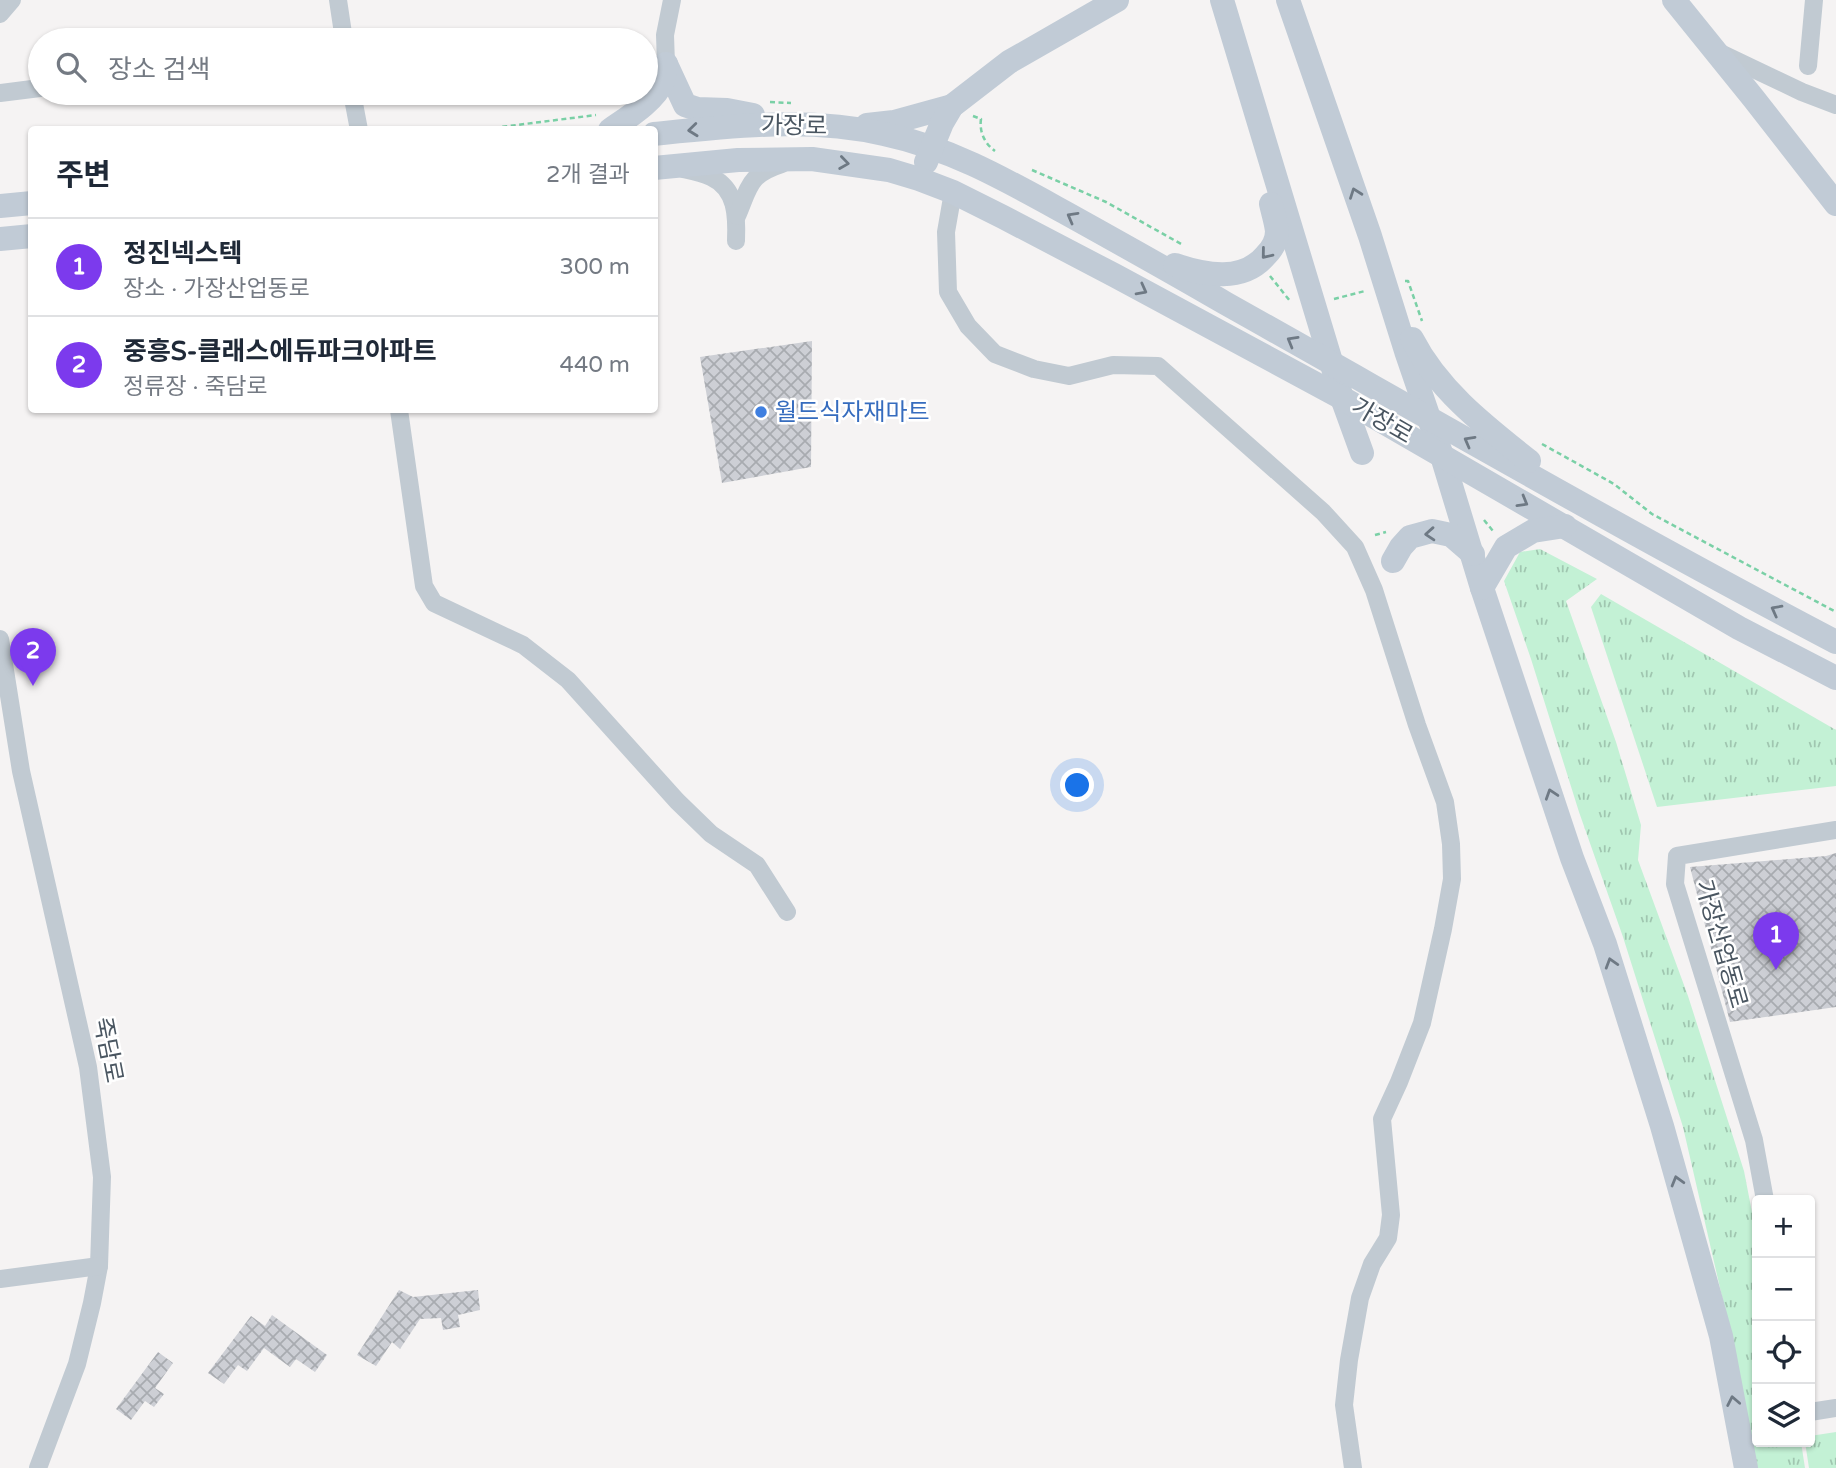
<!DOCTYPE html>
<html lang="ko">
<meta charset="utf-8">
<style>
:root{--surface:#fff;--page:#f2f2f3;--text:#1f2937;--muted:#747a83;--line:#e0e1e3;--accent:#7c3aed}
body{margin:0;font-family:"Varela Round","Noto Sans KR",sans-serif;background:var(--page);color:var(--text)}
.controls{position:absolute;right:21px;bottom:21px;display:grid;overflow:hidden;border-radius:7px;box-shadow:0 2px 5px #0004}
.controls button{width:63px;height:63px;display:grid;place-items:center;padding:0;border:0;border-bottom:2px solid var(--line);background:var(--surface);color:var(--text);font:35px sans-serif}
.you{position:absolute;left:1078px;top:786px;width:24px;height:24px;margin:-18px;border:5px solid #fff;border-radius:50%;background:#1a73e8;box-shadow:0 0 0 10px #1a73e833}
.badge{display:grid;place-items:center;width:46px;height:46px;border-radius:50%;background:var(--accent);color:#fff;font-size:23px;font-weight:700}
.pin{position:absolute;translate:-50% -58px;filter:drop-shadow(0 2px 4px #0008)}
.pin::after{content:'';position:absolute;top:37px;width:24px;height:21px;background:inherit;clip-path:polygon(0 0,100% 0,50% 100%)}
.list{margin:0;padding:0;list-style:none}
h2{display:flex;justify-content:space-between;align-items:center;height:91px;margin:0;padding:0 28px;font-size:30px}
h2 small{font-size:23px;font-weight:400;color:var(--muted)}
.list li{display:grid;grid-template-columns:46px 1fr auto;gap:21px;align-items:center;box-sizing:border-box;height:98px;padding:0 28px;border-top:2px solid var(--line)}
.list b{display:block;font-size:26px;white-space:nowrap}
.list p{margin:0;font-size:23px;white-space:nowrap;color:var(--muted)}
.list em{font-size:23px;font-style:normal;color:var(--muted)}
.icon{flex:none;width:38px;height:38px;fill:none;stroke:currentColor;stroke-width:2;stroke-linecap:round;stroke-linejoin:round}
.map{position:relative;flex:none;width:1836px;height:1468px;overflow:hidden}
.search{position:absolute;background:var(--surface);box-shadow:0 2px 5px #0004;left:28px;top:28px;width:630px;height:77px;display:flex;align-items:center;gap:18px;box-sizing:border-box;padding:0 24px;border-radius:38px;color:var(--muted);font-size:26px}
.panel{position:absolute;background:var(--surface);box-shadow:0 2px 5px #0004;left:28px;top:126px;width:630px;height:287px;border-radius:7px}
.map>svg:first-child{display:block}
.grass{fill:url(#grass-tufts)}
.building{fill:url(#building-cross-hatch)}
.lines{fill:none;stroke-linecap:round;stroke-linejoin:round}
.path{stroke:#7ad0a6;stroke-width:2.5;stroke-dasharray:5 3.5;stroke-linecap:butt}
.street{stroke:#c1cad2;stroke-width:18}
.secondary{stroke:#c1cbd6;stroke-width:24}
.oneway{stroke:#6e7984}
.shop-dot{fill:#3f7fe0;stroke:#fff;stroke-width:2.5}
.labels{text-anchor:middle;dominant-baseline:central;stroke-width:5;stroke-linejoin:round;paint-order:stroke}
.street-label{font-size:24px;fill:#4a5661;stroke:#fff}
.shop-label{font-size:24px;fill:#366cbe;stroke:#fff;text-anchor:start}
</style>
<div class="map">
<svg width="1836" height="1468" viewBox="0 0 1836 1468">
<defs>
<pattern id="grass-tufts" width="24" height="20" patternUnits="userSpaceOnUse" patternTransform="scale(1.75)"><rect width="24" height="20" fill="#c3f1d5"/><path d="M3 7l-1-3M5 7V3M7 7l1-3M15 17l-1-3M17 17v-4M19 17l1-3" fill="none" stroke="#a0c6b0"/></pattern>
<pattern id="building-cross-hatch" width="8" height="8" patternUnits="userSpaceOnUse" patternTransform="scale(1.75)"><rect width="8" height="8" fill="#cdcfd5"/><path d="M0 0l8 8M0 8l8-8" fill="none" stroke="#a8abb0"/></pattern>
</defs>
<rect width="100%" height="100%" fill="#f5f3f3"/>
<g class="grass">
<path d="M1540,549L1597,579L1566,601L1616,742L1641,825L1638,860L1688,996L1744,1171L1757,1238V1442H1801L1805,1468H1753L1729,1327L1683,1127L1623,937L1579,812L1531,659L1504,581L1520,552Z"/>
<path d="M1601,594L1836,730V786L1657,807L1591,607Z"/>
<path d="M1836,1432V1468H1809L1805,1442H1810V1436Z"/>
</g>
<g class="building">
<path d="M812,341L811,467L722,483L700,357Z"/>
<path d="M1836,853V1007L1730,1022L1690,867L1826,856Z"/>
<path d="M399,1290L413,1297L478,1290L480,1310L458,1315L460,1327L443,1330L441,1318L420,1319L400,1349L392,1342L376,1366L357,1355Z"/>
<path d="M272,1315L327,1355L315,1372L296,1359L290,1367L264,1348L247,1371L238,1365L224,1384L208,1373L251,1316L265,1326Z"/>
<path d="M158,1352L173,1363L155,1388L164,1394L154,1407L145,1401L131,1420L116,1409Z"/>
</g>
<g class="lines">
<g class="path">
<path d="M770,102L791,103"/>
<path d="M973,116L981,119C979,132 985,144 995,151"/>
<path d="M477,130L596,115"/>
<path d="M1032,170L1106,202L1183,245"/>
<path d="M1270,276L1290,301"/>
<path d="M1405,281H1408L1422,321"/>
<path d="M1334,299L1365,291"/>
<path d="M1542,444L1614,484L1652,514L1836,612"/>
<path d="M1484,520L1493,531"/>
<path d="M1375,535L1386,532"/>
</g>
<g class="street">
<path d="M338,0L344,40"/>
<path d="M0,14L12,0"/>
<path d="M1718,52L1802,92L1836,105"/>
<path d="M666,64L665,35L672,0"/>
<path d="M1808,66L1814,0"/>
<path d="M0,93L40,88"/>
<path d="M352,93L359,130"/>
<path d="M683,169C692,171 702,173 711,177C737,189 737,217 736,241"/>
<path d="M953,192L946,232L948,292L968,326L995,354L1034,369L1069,376L1113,365L1158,366L1323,512L1355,547L1374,590L1417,725L1445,802L1451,844L1452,879L1443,929L1422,1023L1399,1082L1382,1119L1391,1215L1388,1238L1372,1264L1360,1298L1349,1360L1344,1405L1353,1468"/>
<path d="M737,216C750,186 748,175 782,164"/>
<path d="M399,410L424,586L434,603L523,645L568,680L677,801L711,834L757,865L787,912"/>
<path d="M0,639L21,771L88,1067L102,1177L99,1266L92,1303L77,1364L38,1468"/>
<path d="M1765,1200L1754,1140L1675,884L1677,856L1836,830"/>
<path d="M0,1279L99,1266"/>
<path d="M1810,1412L1836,1408"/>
</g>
<g class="secondary">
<path d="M1222,0L1342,398L1362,453"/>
<path d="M1288,0L1370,236L1406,351L1442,456L1482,588L1572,858L1605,944L1662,1126L1721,1336L1746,1468"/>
<path d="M1674,0L1754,99L1836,204"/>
<path d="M666,64L685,105L697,109L727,110L753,115"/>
<path d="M867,125L894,122L952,106"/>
<path d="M610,130C627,118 655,101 663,81C665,76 665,69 666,64"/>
<path d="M654,134C731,126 808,117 884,134C950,148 1006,180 1064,212C1118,242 1172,272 1225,303C1428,417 1630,534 1836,642"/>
<path d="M926,162L942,123L952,106L1009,62L1117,0"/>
<path d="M654,168L738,160L812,159L889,170L919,179L953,192L1003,217L1114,275L1342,398L1739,628L1836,678"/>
<path d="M0,206L32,203"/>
<path d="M0,239L32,236"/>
<path d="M1175,265C1205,275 1243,283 1266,255C1272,249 1277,240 1277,231C1276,222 1273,213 1271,204"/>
<path d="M1412,339C1438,390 1485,426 1529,461"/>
<path d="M1393,561L1401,547L1410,537L1432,531L1451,535L1473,554"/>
<path d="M1482,588L1506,547L1533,531L1565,526"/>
</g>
</g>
<defs><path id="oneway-chevron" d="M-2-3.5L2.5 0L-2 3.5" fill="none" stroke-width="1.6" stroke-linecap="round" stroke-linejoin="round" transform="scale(1.75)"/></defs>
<g class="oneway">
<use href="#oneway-chevron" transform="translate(693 130) rotate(174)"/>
<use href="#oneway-chevron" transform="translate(844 163) rotate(8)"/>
<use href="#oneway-chevron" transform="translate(1355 193) rotate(-110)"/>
<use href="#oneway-chevron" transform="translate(1072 217) rotate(-151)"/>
<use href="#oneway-chevron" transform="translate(1266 254) rotate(129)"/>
<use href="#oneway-chevron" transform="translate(1142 290) rotate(28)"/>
<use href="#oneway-chevron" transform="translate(1292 341) rotate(-150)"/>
<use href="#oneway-chevron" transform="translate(1469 441) rotate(-151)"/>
<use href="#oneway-chevron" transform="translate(1523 502) rotate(30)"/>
<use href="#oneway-chevron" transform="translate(1430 534) rotate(176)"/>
<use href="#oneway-chevron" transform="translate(1776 610) rotate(-152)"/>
<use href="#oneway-chevron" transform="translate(1551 794) rotate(-108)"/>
<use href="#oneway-chevron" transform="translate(1611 963) rotate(-107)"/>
<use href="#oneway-chevron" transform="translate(1677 1181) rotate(-106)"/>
<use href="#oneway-chevron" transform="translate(1733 1401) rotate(-101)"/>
</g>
<circle class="shop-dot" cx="761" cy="412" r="7"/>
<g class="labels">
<g class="street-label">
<text transform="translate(794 126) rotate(1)">가장로</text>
<text transform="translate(1382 421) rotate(30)">가장로</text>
<text transform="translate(1721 944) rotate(74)">가장산업동로</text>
<text transform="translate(108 1050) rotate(79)">죽담로</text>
</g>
<g class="shop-label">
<text x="775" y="412">월드식자재마트</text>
</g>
</g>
</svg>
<div class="controls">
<button>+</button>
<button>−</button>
<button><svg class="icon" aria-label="locate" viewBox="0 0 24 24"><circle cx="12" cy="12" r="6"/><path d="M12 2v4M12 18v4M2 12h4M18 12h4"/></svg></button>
<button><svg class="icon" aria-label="layers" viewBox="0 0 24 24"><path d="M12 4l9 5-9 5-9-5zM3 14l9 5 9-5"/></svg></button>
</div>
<div class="you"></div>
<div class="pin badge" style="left:1776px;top:970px">1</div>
<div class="pin badge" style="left:33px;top:686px">2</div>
<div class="search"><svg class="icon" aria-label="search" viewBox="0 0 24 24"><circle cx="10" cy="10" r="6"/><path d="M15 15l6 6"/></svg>장소 검색</div>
<section class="panel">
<h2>주변<small>2개 결과</small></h2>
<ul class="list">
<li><span class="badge">1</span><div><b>정진넥스텍</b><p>장소 · 가장산업동로</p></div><em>300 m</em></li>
<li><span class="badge">2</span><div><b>중흥S-클래스에듀파크아파트</b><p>정류장 · 죽담로</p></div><em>440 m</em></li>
</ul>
</section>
</div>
